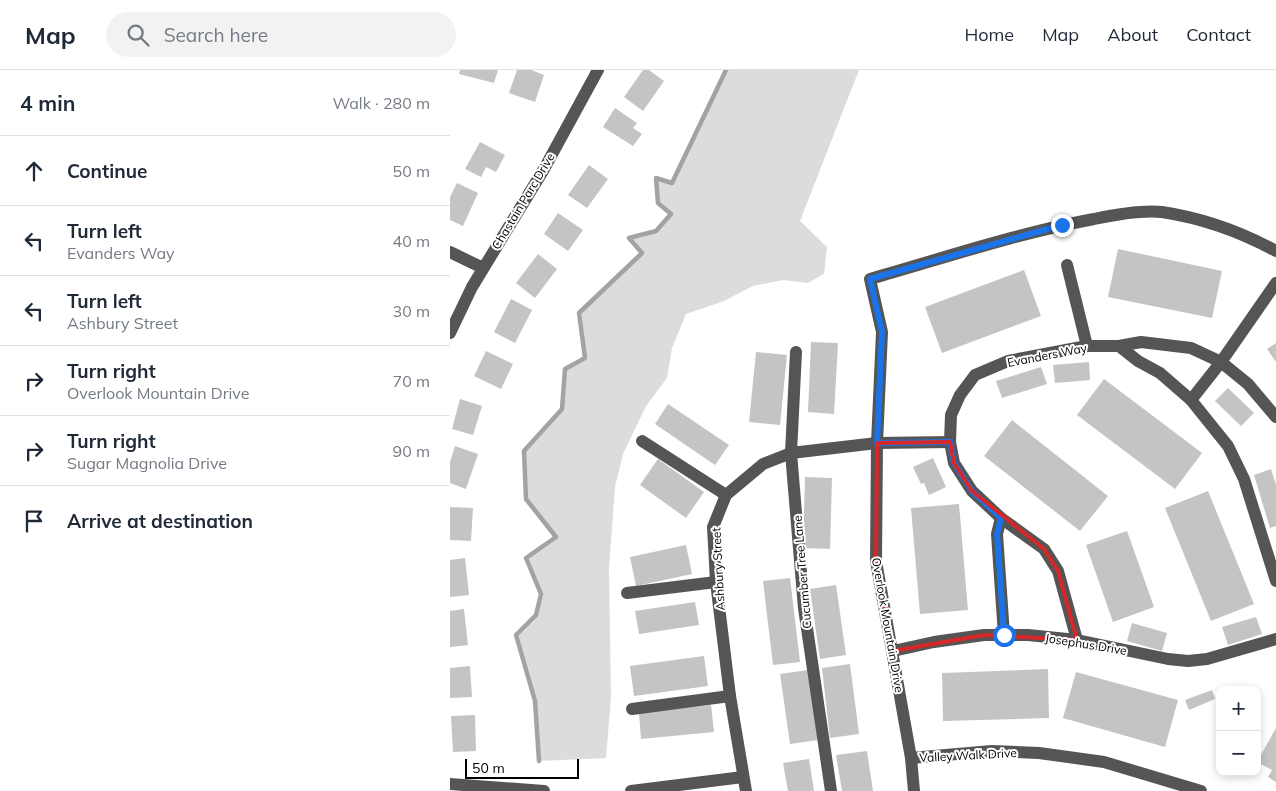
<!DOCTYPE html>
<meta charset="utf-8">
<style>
:root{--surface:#fff;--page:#f2f2f3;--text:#1f2937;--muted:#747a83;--line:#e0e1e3}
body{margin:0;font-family:Mulish,sans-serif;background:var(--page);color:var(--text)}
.controls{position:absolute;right:15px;bottom:15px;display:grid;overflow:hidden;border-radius:10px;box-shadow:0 2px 8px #0003}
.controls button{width:45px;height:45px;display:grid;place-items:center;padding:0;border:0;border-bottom:1px solid var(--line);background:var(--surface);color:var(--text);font:25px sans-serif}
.scale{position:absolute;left:15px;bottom:12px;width:114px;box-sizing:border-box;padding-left:5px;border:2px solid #000;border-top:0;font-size:14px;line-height:18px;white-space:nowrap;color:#000;-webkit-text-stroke:4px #fff;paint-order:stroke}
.stop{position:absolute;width:15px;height:15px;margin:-11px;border:4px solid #1a73e8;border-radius:50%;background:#fff}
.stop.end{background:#1a73e8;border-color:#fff;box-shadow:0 1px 5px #0008}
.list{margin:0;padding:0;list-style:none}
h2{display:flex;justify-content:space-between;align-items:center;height:65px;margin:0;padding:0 20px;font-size:21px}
h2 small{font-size:16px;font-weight:400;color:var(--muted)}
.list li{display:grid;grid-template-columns:32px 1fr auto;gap:15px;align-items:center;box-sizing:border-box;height:70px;padding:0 20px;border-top:1px solid var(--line)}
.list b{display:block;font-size:19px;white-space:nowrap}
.list p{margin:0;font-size:16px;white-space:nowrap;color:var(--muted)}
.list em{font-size:16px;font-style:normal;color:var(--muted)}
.icon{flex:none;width:28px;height:28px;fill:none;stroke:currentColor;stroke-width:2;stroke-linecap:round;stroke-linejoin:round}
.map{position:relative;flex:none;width:826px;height:721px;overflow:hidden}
header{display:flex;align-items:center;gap:30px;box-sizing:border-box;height:70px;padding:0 25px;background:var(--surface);border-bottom:1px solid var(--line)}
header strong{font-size:24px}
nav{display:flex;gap:28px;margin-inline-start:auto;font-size:18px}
.search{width:350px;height:45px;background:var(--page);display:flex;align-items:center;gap:12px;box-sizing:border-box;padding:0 18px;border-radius:28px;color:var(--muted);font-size:19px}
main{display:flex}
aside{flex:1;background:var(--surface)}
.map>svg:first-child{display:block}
.green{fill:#dcdcdc}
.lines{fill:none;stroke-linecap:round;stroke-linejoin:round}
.stream{stroke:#a3a3a3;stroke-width:4.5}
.building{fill:#c4c4c4}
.minor{stroke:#555;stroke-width:12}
.route{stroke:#1a73e8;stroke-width:6}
.marked{fill:none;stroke:#d62828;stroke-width:4;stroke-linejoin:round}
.labels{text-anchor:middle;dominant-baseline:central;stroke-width:4;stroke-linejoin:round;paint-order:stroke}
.street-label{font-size:12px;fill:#000;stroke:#fff}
</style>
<header>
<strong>Map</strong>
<div class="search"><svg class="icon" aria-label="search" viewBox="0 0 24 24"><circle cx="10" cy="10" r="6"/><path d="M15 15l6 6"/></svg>Search here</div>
<nav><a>Home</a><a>Map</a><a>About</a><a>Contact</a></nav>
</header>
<main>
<aside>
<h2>4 min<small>Walk · 280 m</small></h2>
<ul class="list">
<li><svg class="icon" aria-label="ahead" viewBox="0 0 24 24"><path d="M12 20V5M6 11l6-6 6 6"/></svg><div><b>Continue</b></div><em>50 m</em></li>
<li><svg class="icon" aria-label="left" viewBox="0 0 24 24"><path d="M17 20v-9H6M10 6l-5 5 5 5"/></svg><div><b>Turn left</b><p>Evanders Way</p></div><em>40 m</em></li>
<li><svg class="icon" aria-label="left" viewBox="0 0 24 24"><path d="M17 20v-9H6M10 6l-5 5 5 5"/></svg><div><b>Turn left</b><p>Ashbury Street</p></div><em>30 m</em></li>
<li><svg class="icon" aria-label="right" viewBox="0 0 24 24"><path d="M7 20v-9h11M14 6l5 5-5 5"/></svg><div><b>Turn right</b><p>Overlook Mountain Drive</p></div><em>70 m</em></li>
<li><svg class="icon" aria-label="right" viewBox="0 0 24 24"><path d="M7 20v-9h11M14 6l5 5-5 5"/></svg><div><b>Turn right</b><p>Sugar Magnolia Drive</p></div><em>90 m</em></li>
<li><svg class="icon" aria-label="arrive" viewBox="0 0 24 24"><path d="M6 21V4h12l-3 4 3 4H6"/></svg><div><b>Arrive at destination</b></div></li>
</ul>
</aside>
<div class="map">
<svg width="826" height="721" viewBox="0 0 826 721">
<rect width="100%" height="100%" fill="#fff"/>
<path class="green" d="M276,0H409L350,151L377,177L374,204L358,213L333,210L303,216L274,231L236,244L222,278L217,308L196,336L173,384L165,417L159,498L161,627L156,688L89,691L85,631L66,565L86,545L91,524L76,488L106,467L76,429L74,381L112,339L115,299L135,288L129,243L192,183L179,168L206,161L221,144L208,133L206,108L222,113Z"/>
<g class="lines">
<path class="stream" d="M89,691L85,631L66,565L86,545L91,524L76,488L106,467L76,429L74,381L112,339L115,299L135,288L129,243L192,183L179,168L206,161L221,144L208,133L206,108L222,113L276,0"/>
</g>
<g class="building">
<path d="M10,0H48L44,13L9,4Z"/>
<path d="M67,0H81L94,5L85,32L59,23Z"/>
<path d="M193,0H199L214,11L193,41L174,27Z"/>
<path d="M165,38L187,53L183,58L192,64L183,76L153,57Z"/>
<path d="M30,72L55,85L46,102L36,97L31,107L15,99Z"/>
<path d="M139,95L158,109L137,138L118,125Z"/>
<path d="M7,113L28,123L13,156L0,150V127Z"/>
<path d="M108,143L133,160L118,181L94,164Z"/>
<path d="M668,179L772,201L762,248L658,227Z"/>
<path d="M88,184L107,199L85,228L66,213Z"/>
<path d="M574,200L591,246L492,283L475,237Z"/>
<path d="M61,229L82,240L65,273L44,262Z"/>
<path d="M361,272L388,273L384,344L358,342Z"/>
<path d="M826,273V292L817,279Z"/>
<path d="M36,281L63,294L51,319L24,306Z"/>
<path d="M306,282L337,285L330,355L299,352Z"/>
<path d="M639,292L640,310L605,313L603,295Z"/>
<path d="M591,297L597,314L552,328L546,311Z"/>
<path d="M654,309L752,383L725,419L627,345Z"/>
<path d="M778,318L804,343L791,356L765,331Z"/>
<path d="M10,329L32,336L23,365L2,359Z"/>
<path d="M218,334L279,375L265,395L205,354Z"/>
<path d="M562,350L658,426L630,461L534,386Z"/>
<path d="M5,376L28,384L16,419L0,413V392Z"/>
<path d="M483,388L496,417L479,425L474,413L471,414L463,397Z"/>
<path d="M208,389L254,422L236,448L190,415Z"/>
<path d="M821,399L826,415V456L820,458L804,405Z"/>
<path d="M355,407L382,408L380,479L353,478Z"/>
<path d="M758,421L804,534L761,551L715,438Z"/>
<path d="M509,434L518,540L470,544L461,438Z"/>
<path d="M0,437L23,438L21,471L0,470Z"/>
<path d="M677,461L704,537L663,552L636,475Z"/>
<path d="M236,475L242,504L186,516L180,487Z"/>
<path d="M15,488L19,525L0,527V490Z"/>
<path d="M340,508L350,592L323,595L313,511Z"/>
<path d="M386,515L396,585L370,589L360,519Z"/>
<path d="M245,532L249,555L189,564L185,541Z"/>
<path d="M14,539L18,575L0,577V541Z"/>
<path d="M806,547L812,564L778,575L772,557Z"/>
<path d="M682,553L717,563L712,581L677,571Z"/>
<path d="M254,586L258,616L184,626L180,596Z"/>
<path d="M400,594L409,664L380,668L372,598Z"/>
<path d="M20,596L22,627L0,628V598Z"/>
<path d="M598,599L599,648L493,651L492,603Z"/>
<path d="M358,600L368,670L340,674L330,604Z"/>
<path d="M626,602L728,630L715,677L613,648Z"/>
<path d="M762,620L765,629L739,640L735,630Z"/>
<path d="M261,635L264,662L191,669L189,643Z"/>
<path d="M25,645L26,681L3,682L1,646Z"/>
<path d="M826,658V712L818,707L822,700L807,692Z"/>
<path d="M417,681L423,721H392L386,685Z"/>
<path d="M359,689L364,721H338L333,693Z"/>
</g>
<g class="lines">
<g class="minor">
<path d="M0,182L33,198"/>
<path d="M617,195L637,276"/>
<path d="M0,263L22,217L94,99L148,0"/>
<path d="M669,276L691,272L741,278L771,292L798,314L826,347"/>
<path d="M346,282L341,383L354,538L381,721"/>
<path d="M741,330L771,292L826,213"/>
<path d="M192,371L276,425"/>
<path d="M551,448L547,464L554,565"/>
<path d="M177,523L266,512"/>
<path d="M627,570L608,501L594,479L551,448L522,421L504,393L500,372L501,345L510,325L525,305L558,291L637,276H669L688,291L710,303L741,330L778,376L794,409L826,511"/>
<path d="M443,581L484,572L534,565H578L627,570L718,589L738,591L757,589L826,569"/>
<path d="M182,639L280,626"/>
<path d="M461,688L542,681L589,683L654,692L751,721"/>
<path d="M0,714L94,721"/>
<path d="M181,721L293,707"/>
<path d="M296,721L280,626L266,512L263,457L276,425L313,394L341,383L427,373L500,372"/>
<path d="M464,721L461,688L426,491L427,373L432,262L420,209C494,188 568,163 644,149C663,145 693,140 712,142C752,148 791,162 826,181"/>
</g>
</g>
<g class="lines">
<path class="route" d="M554,565L547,464L551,448L522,421L504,393L500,372L427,373L432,262L420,209L612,155"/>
</g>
<path class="marked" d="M500,372L504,393L522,421L594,479L608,501L627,570L534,565L443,581L426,491L427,373Z"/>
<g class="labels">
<g class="street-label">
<text transform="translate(73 131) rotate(-59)">Chastain Parc Drive</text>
<text transform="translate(597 285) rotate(-11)">Evanders Way</text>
<text transform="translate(268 499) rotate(-93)">Ashbury Street</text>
<text transform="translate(352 502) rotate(-95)">Cucumber Tree Lane</text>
<text transform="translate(438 555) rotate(80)">Overlook Mountain Drive</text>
<text transform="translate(636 574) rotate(9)">Josephus Drive</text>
<text transform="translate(518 685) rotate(-3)">Valley Walk Drive</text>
</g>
</g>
</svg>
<div class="controls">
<button>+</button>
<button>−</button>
</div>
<div class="scale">50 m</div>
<div class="stop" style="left:554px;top:565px"></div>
<div class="stop end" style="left:612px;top:155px"></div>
</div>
</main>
